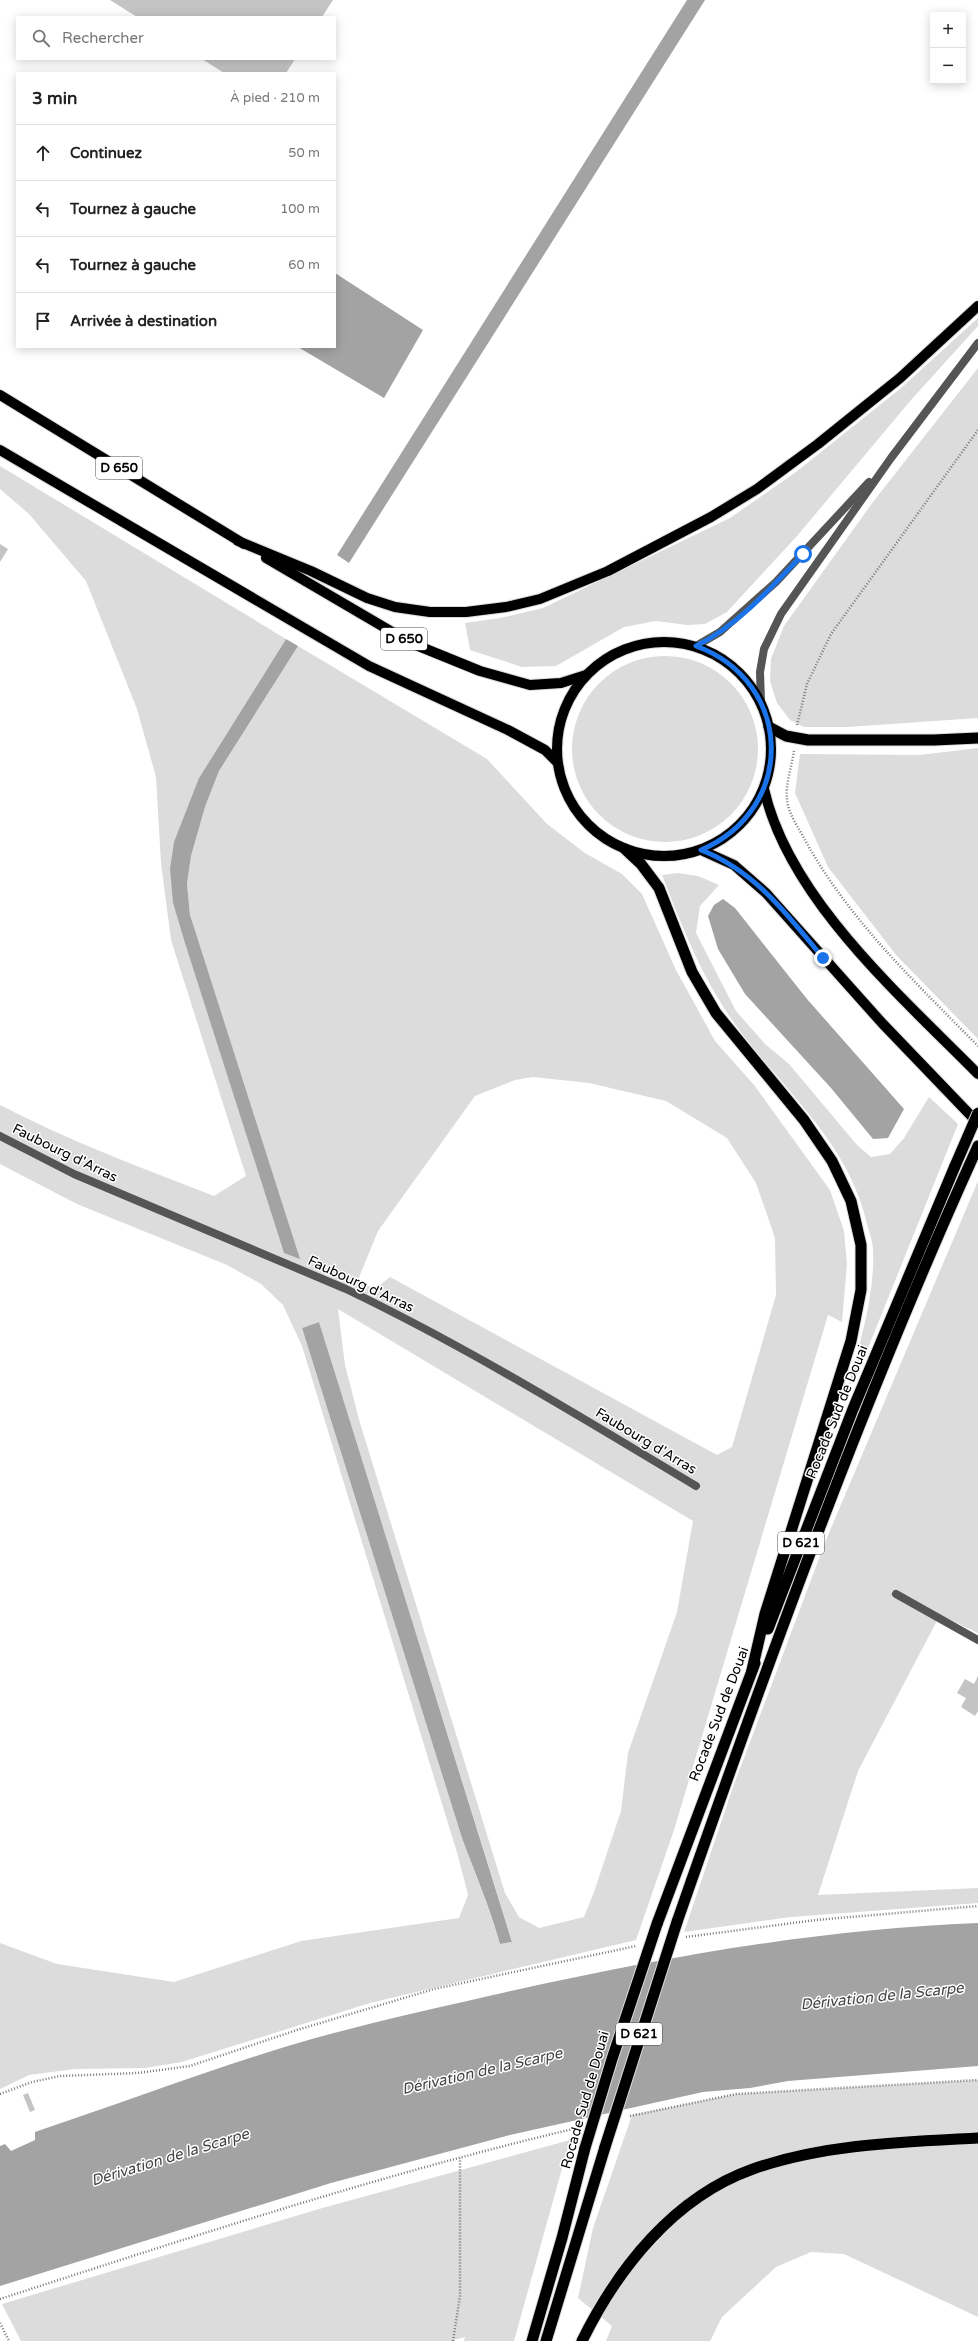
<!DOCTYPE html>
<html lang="fr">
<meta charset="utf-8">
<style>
:root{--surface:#fff;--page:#f2f2f2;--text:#222;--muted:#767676;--line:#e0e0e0}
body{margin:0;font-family:"Varela Round",sans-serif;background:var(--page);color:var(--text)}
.controls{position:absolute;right:12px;top:12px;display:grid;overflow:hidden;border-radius:0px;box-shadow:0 2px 10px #0003}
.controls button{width:36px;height:36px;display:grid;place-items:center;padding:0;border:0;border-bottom:1px solid var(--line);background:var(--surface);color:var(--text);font:20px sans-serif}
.stop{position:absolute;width:12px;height:12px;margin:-9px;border:3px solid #1a73e8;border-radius:50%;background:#fff}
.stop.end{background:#1a73e8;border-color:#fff;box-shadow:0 1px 4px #0008}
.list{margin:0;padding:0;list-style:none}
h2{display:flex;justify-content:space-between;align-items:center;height:52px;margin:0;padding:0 16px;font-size:17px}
h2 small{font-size:13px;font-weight:400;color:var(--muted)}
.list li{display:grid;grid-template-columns:26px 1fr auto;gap:12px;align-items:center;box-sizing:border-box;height:56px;padding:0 16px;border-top:1px solid var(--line)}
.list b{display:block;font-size:15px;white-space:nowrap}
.list em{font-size:13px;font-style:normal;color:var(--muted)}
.icon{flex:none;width:22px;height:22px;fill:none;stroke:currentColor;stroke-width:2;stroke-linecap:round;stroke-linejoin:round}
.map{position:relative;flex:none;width:978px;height:2341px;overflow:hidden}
.search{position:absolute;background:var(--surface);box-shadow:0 2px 10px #0003;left:16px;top:16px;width:320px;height:44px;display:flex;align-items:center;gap:10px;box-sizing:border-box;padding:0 14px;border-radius:0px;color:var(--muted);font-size:15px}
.panel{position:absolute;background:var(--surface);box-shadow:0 2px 10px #0003;left:16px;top:72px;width:320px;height:276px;border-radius:0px}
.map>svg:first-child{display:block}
.green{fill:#dcdcdc;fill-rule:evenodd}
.water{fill:#a3a3a3}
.building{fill:#c4c4c4}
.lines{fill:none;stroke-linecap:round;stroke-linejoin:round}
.primary-casing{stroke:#dbdbdb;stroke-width:12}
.trunk-casing{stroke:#dbdbdb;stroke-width:13}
.path{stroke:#777;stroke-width:2.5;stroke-dasharray:1 2;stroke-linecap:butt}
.service{stroke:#555;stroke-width:8}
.minor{stroke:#555;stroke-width:8}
.tertiary{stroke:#555;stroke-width:8}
.primary{stroke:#000;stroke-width:10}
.trunk{stroke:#000;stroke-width:11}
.trunk-bridge-casing{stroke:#dbdbdb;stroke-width:13;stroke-linecap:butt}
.trunk-bridge{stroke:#000;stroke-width:11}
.route{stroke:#1a73e8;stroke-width:5}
.labels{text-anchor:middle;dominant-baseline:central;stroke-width:3;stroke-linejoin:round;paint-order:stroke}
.shield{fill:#fff;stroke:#4c4c4c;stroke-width:1}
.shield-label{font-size:13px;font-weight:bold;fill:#000}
.street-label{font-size:14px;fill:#000;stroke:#fff}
.water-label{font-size:15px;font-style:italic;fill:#444;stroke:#fff}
</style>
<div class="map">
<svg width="978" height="2341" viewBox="0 0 978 2341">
<rect width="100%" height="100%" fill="#fff"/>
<g class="green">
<path d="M978,318V326L911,400L797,536L727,612L705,624L687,625L656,621L624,627L556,666L522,667L470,650L465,623L500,618L543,608L730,518L796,472L901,388Z"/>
<path d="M978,368V718L848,727H804L790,720L777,703L770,681L771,659L784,626L873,502Z"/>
<path d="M0,466L286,639L199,778L173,903L284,1253L190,915L187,884L191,856L205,807L219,771L298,646L487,759L547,824L585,853L622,874L642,894L676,970L715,1041L754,1085L830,1190L844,1231L847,1264L842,1322L828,1315L674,1830L636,1940L370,2003L182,2062L145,2068L75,2069L29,2075L0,2089V1943L57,1964L174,1982L301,1941L459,1918L468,1895L458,1856L302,1346L283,1305L261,1284L227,1265L77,1204L0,1164V1105C69,1141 142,1168 214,1196L246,1176L171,940L161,863L156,777L137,709L86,581L29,514L0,489ZM533,1077L589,1083L666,1101L727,1138L756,1183L775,1238L776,1295L732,1447L717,1455L390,1277L375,1289L358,1280L378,1231L475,1096L515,1080ZM338,1309L693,1521L677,1612L628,1753L621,1811L594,1892L584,1917L539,1928L519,1917L505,1893L360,1423L345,1365ZM319,1322L512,1941V1942L500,1944C489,1907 475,1873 462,1838L302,1328Z"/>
<circle cx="665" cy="749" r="93"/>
<path d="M978,748V1039L897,956L828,867L795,793L800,754L919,755Z"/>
<path d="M678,873L698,876L719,885L700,906L696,933L736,1011L765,1044L789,1064L857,1145L871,1157L890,1154L904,1138L929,1097L958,1124L854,1383L849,1384C860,1341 875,1296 873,1250C873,1242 869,1232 867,1224C847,1137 778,1087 730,1017C700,973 681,924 662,875Z"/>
<path d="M978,1181V1633L940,1615L858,1771L818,1895L978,1888V1903L791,1917L684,1932L733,1787L826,1540Z"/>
<path d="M978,2080V2317L844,2254L811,2252L776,2267L722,2317L710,2341H606L612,2326L578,2298L593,2228L632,2115L736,2094Z"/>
<path d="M570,2140L514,2341H464L465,2337L450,2341H21L2,2304L319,2209Z"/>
</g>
<g class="water">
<path d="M687,0H705L349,563L337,555Z"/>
<path d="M335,273L423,330L384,398L298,347H335Z"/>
<path d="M286,639L298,646L219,771L205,807L191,856L187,884L190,915L300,1259L284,1253L185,943L173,903L170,869L174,842L199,778Z"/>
<path d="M723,899L735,908L807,999L904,1109L888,1138L873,1139L831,1088L745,994L718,949L708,916L714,905Z"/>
<path d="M319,1322L335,1373L512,1942L500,1944C490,1908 475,1873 462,1838L302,1328Z"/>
<path d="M978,1923V2066L788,2081L750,2088L703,2092L631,2108L510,2135L331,2183L0,2286V2146L5,2144L11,2151L35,2140V2132C119,2104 203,2072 288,2046C361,2024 437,2008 511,1991C665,1957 820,1929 978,1923Z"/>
</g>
<g class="building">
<path d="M110,0H333L322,17H137Z"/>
<path d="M202,59H295L286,73H224Z"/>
<path d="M0,544L8,549L0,562Z"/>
<path d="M978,1676V1711L975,1716L961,1707L966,1698L957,1693L965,1679L974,1684Z"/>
<path d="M28,2093L35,2110L30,2112L23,2095Z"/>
</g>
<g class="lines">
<g class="primary-casing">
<g id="primary">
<path d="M0,395L244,544"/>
<path d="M0,450L369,666L508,730L545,750L557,762"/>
<path d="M238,541L311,571L367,598L395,607L430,612H466L506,607L540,599L608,571L711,517L757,489L818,444L900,378L978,306"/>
<path d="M266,558L411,643L480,671L530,685L561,683L586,675"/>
<circle cx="664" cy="749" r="107"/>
<path d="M764,789C789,899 901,996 978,1074"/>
<path d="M701,850L734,865L766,893L882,1023L978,1123"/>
</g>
</g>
<g class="trunk-casing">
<g id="trunk">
<path d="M769,727L786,736L808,740H934L978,738"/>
<path d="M625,849L641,864L659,888L692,972L716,1013L804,1120L832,1161L851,1201L861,1245V1290L851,1341L765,1614L752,1670"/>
<path d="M768,1629L853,1409L955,1166"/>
<path d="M677,1922C768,1661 863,1399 978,1146"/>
<path d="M657,1924L755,1663"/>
<path d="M532,2341L562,2238L585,2148"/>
<path d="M546,2341L605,2147"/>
<path d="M582,2341C618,2268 674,2197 753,2169C824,2144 904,2142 978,2138"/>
</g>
</g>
<g class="path">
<path d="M797,725L807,684L831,634L978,430"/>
<path d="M794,751C792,765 785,786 787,799C788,814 799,828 805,840C849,920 915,982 978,1046"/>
<path d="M686,1937L816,1920L978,1906"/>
<path d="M0,2094L32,2082L60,2076L138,2073L190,2066L297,2030L434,1989L636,1946"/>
<path d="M630,2116L736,2094L978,2080"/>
<path d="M0,2299C191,2237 382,2174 577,2128"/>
<path d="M0,2323L9,2341"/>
<path d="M453,2341L460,2296V2158"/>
</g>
<path class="service" d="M0,1136L74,1174L346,1289C467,1347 581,1417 696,1486"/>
<path class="minor" d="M896,1594L978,1640"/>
<g class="tertiary">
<path d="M696,646L720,632L776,582L869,482"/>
<path d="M761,702L760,672L764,649L781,614L891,458L978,343"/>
</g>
<use href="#primary" class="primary"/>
<use href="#trunk" class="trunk"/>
<g class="trunk-bridge-casing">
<g id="trunk-bridge">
<path d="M955,1166L978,1113"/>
<path d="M605,2147L677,1922"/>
<path d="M585,2148L612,2059L657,1924"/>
</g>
</g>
<use href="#trunk-bridge" class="trunk-bridge"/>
</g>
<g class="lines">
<path class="route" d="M803,554C772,587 737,626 696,646C794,682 797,809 701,850C755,871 787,914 823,958"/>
</g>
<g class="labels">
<g class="shield">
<rect x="96" y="457" width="46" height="22" rx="3"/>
<rect x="381" y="628" width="46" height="22" rx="3"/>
<rect x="778" y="1532" width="46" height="22" rx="3"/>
<rect x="616" y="2023" width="46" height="22" rx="3"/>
</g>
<g class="shield-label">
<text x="119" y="468">D 650</text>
<text x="404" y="639">D 650</text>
<text x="801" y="1543">D 621</text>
<text x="639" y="2034">D 621</text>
</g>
<g class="street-label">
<text transform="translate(65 1153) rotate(26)">Faubourg d'Arras</text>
<text transform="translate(361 1284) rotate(25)">Faubourg d'Arras</text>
<text transform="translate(837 1412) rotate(-68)">Rocade Sud de Douai</text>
<text transform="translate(646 1441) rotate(31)">Faubourg d'Arras</text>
<text transform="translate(719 1714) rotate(-69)">Rocade Sud de Douai</text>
<text transform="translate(585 2100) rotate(-74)">Rocade Sud de Douai</text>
</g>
<g class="water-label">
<text transform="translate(882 1996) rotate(-6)">Dérivation de la Scarpe</text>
<text transform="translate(482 2071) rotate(-13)">Dérivation de la Scarpe</text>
<text transform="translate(170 2157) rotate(-17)">Dérivation de la Scarpe</text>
</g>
</g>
</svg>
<div class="controls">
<button>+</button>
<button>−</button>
</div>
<div class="stop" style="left:803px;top:554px"></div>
<div class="stop end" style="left:823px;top:958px"></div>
<div class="search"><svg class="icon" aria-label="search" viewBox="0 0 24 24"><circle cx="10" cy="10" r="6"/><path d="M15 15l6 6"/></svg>Rechercher</div>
<section class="panel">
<h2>3 min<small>À pied · 210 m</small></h2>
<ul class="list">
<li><svg class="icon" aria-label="ahead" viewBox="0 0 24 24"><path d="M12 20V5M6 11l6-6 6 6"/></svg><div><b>Continuez</b></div><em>50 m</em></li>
<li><svg class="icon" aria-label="left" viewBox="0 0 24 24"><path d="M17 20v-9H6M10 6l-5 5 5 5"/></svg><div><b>Tournez à gauche</b></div><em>100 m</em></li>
<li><svg class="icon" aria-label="left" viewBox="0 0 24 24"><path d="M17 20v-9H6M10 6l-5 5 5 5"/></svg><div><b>Tournez à gauche</b></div><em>60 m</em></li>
<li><svg class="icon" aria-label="arrive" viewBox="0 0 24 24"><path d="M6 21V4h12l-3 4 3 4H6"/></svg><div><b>Arrivée à destination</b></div></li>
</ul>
</section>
</div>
